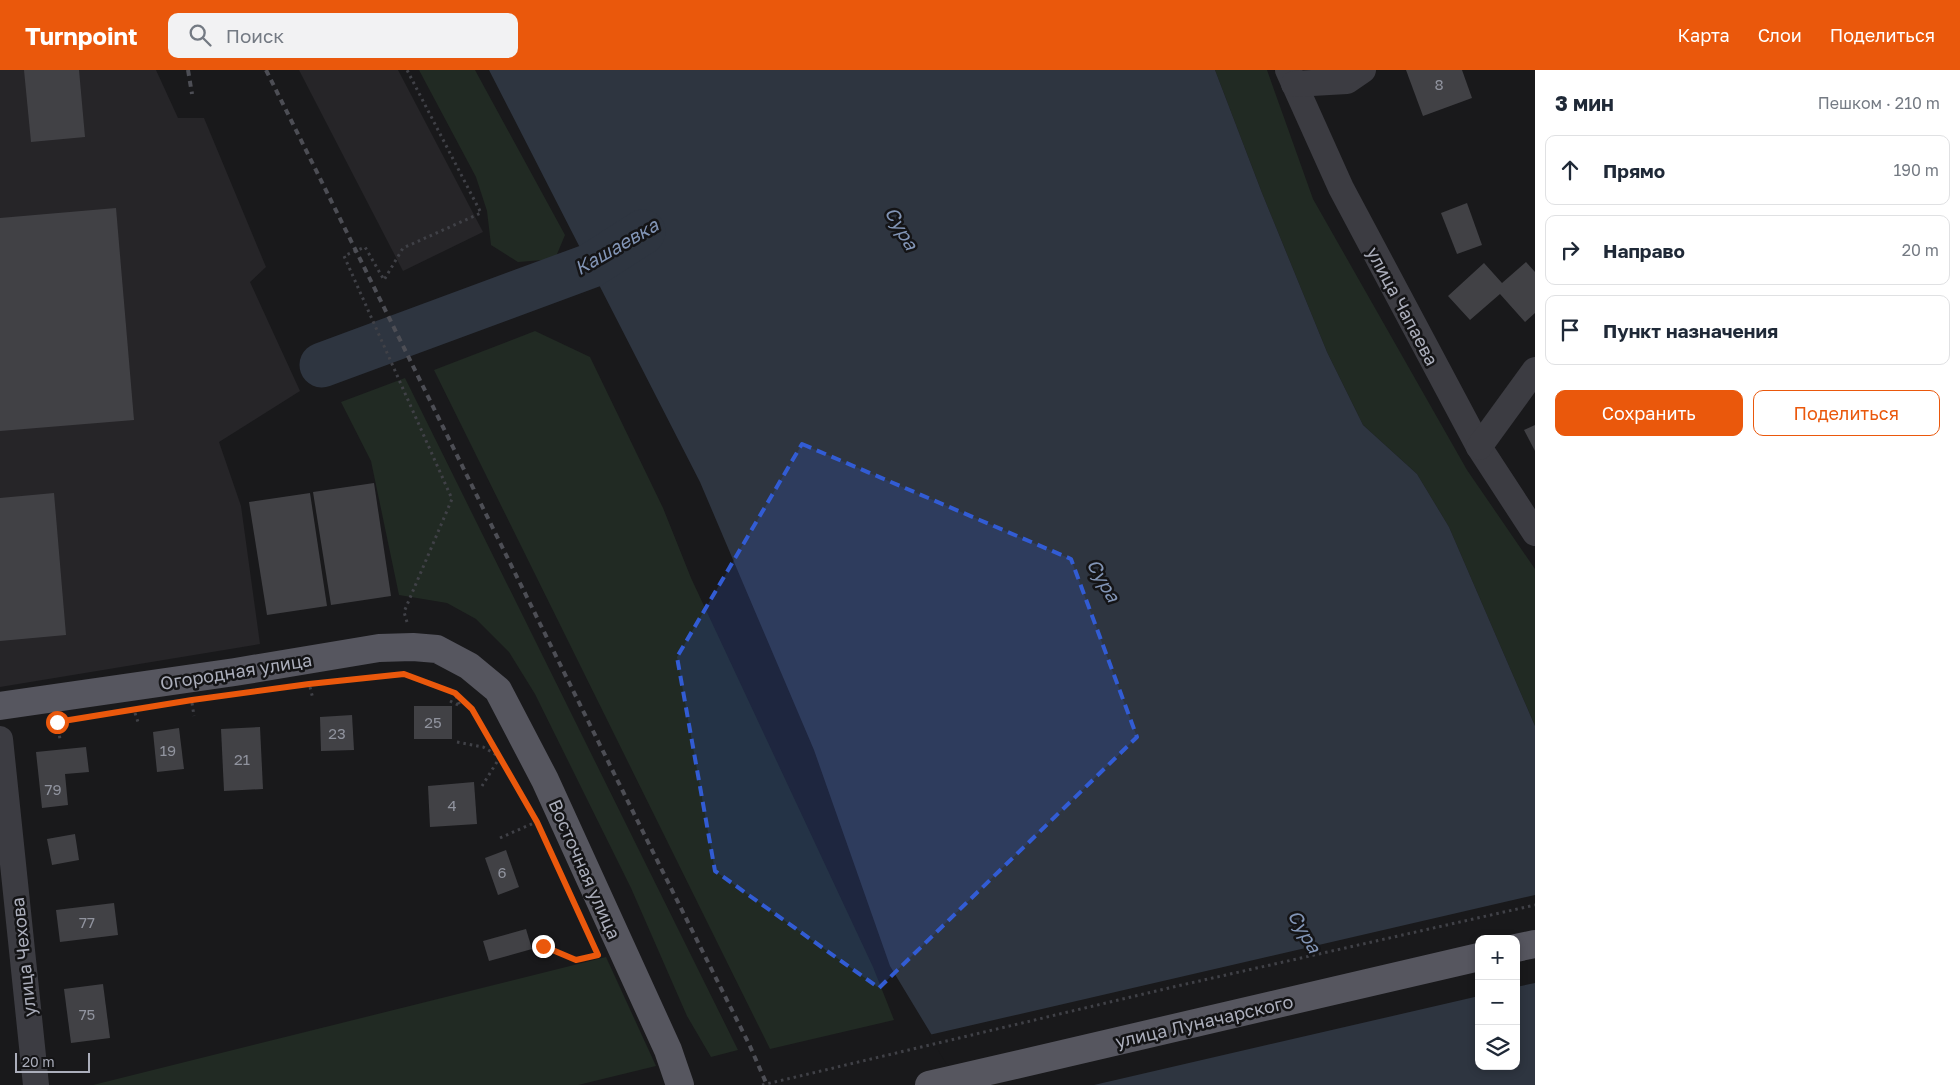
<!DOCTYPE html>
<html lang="ru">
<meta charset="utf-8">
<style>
:root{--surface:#fff;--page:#f2f2f3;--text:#1f2937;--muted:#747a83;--line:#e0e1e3;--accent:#ea580c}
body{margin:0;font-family:"Golos Text",sans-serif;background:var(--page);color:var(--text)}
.controls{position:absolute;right:15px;bottom:15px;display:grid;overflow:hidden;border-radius:10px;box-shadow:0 2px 8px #0003}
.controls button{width:45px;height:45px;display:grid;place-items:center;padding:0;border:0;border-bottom:1px solid var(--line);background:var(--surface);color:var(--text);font:25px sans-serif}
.scale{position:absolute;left:15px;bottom:12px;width:75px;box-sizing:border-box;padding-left:5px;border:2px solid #abaebb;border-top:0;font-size:14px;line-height:18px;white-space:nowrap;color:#abaebb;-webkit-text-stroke:4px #141416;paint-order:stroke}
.stop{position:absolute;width:15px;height:15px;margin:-11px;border:4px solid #ea580c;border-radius:50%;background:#fff}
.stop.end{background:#ea580c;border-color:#fff;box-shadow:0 1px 5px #0008}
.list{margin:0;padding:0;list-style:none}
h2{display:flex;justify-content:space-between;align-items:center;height:65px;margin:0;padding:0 20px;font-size:21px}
h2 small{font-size:16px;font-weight:400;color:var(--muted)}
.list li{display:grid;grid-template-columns:32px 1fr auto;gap:15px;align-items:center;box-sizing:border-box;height:70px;margin:0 10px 10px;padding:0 10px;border:1px solid var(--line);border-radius:10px}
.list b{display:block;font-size:19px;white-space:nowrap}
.list em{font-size:16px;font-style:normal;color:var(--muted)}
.actions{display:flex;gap:10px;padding:15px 20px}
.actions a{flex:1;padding:11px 0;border:1px solid var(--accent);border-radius:10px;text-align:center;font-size:18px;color:var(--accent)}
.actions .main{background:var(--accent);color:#fff}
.icon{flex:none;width:28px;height:28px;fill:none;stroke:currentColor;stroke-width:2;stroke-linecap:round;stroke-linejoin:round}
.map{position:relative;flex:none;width:1535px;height:1015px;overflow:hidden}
header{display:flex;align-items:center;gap:30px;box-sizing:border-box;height:70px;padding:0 25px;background:var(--accent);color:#fff}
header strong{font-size:24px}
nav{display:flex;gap:28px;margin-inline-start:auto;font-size:18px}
.search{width:350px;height:45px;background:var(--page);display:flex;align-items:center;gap:12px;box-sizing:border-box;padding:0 18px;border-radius:10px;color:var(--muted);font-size:19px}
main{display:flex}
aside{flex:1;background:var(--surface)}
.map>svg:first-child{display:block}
.built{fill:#262528}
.green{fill:#212a23}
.water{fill:#2e3540;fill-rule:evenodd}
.pier{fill:#19191b}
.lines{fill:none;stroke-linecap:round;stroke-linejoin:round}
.river{stroke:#2e3540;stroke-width:45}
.building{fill:#414145}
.path{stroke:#404147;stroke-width:3;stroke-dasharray:2.5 4;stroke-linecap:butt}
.minor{stroke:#3c3c42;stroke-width:26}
.major{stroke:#56565f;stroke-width:28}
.rail{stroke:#4d4e55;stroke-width:4;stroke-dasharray:6 5;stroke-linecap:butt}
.path-bridge{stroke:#404147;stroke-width:3;stroke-dasharray:2.5 4;stroke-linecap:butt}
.route{stroke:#ea580c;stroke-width:6}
.marked{fill:#325cd4;fill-opacity:0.2;stroke:#325cd4;stroke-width:4;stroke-dasharray:10 6;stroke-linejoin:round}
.labels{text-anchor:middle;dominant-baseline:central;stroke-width:5;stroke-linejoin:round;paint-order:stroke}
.number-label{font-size:15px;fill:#90939e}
.street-label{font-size:18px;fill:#abaebb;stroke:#141416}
.water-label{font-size:19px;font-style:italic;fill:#8295b6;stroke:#141416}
</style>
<header>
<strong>Turnpoint</strong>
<div class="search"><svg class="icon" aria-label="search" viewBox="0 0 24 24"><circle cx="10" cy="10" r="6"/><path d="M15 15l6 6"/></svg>Поиск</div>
<nav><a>Карта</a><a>Слои</a><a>Поделиться</a></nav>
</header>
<main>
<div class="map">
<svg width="1535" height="1015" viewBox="0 0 1535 1015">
<rect width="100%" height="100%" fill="#19191b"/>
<g class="built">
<path d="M0,0H156L178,48H204L266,197L250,212L300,321L219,372L241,436L260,574L0,617Z"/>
<path d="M299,0H398L483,162L403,201Z"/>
</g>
<g class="green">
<path d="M419,0H475L565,165L555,189L518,192L491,175L487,141L476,107Z"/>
<path d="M1215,0H1267L1313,129L1467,400L1535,499V656L1449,457L1417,404L1363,355L1327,282L1262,123Z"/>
<path d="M535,261L590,287L663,438L691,508L873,897L894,950L770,979L434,300Z"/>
<path d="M405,308L738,980L711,987L687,946L631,818L535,624L509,582L476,549L447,533L399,525L371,391L341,332Z"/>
<path d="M606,887L656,996L578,1015H93Z"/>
</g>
<path class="water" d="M489,0H1215L1262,123L1327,282L1363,355L1417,404L1449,457L1535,656V1015H962L890,896L814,680L700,412ZM1479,869H1516V996H1479Z"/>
<path class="pier" d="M1535,825V913L1516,917V869H1479V926L1094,1015H959L929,965Z"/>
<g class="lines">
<path class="river" d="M322,295L590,196L643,162"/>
</g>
<g class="building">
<path d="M24,0H79L85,67L31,72Z"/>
<path d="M1406,0H1462L1472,28L1423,46Z"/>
<path d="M1467,133L1482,175L1457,184L1441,143Z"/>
<path d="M116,138L134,350L0,361V148Z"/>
<path d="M1526,192L1535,202V243L1525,252L1500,224L1470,250L1448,226L1484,193L1502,213Z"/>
<path d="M1535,355V381L1524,360Z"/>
<path d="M374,413L391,526L331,535L313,422Z"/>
<path d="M54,423L66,565L0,571V428Z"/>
<path d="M310,423L327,536L267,545L249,432Z"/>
<rect x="414" y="636" width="38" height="33"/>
<path d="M352,645L354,680L321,681L320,647Z"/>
<path d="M260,657L263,719L224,721L221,659Z"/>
<path d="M179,658L184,699L157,702L153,662Z"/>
<path d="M86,677L89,702L65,704L68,735L42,738L36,682Z"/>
<path d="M474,712L477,754L430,757L428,716Z"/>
<path d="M75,764L79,790L52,795L47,769Z"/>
<path d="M506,780L519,817L498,825L485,788Z"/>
<path d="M114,833L118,865L60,872L56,840Z"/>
<path d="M526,859L532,879L489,891L483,871Z"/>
<path d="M103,914L110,968L71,973L64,919Z"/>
</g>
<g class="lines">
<g class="path">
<path d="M407,552L404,542L452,429L344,186L365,177L384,210L403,178L481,143L407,0"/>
<path d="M407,605L455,623L472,639L509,703"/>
<path d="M310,617L313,629"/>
<path d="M450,631L460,636L456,626"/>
<path d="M192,633L194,646"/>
<path d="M135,643L138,652"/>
<path d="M57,653L60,669"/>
<path d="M457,672L483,677L500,687L482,716"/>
<path d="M500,768L536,752"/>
<path d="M543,876L576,890L596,885"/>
</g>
<g class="minor">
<path d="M1288,0L1341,118L1479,377L1535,463"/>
<path d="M1294,14L1347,11L1363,0"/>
<path d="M1479,377L1535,300"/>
<path d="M0,669L36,1015"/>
</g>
<g class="major">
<path d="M0,636L235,602L379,578L413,577L437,579L469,596L498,620L545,710L668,980L680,1015"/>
<path d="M1516,878L1535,874"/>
<path d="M929,1015L1479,887"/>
</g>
<g class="rail">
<path d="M188,0L192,24"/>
<path d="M266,0C428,324 586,650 749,974L767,1015"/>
</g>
<path class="path-bridge" d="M762,1015L1173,917L1535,835"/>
</g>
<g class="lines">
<path class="route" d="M57,652L192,630L309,614L404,604L455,623L472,639L537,752L598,885L576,890L543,876"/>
</g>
<path class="marked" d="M802,374L1071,489L1137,667L879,918L715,801L677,587Z"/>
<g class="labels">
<g class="number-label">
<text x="1439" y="14">8</text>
<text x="433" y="652">25</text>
<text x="337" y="663">23</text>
<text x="168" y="680">19</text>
<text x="242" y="689">21</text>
<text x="53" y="719">79</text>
<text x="452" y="735">4</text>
<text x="502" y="802">6</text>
<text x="87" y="852">77</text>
<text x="87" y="944">75</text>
</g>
<g class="street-label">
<text transform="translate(1403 236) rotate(62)">улица Чапаева</text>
<text transform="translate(236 601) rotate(-9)">Огородная улица</text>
<text transform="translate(585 799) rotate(66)">Восточная улица</text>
<text transform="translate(23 887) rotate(-96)">улица Чехова</text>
<text transform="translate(1204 951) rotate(-13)">улица Луначарского</text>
</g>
<g class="water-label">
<text transform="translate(902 158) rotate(60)">Сура</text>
<text transform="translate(616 176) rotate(-30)">Кашаевка</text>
<text transform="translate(1104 510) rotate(60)">Сура</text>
<text transform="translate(1305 861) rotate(60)">Сура</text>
</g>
</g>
</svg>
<div class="controls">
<button>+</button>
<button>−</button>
<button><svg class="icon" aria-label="layers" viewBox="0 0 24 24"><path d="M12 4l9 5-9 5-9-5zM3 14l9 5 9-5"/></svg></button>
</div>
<div class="scale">20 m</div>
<div class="stop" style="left:57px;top:652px"></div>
<div class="stop end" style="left:543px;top:876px"></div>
</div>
<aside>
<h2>3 мин<small>Пешком · 210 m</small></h2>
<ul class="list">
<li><svg class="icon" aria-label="ahead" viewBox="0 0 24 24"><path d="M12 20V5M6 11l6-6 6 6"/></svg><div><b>Прямо</b></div><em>190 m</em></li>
<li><svg class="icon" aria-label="right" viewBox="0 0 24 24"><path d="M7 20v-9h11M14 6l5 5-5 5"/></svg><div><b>Направо</b></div><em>20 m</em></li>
<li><svg class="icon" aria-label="arrive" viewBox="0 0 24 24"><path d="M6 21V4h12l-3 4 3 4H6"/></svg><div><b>Пункт назначения</b></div></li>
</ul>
<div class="actions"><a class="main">Сохранить</a><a>Поделиться</a></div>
</aside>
</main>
